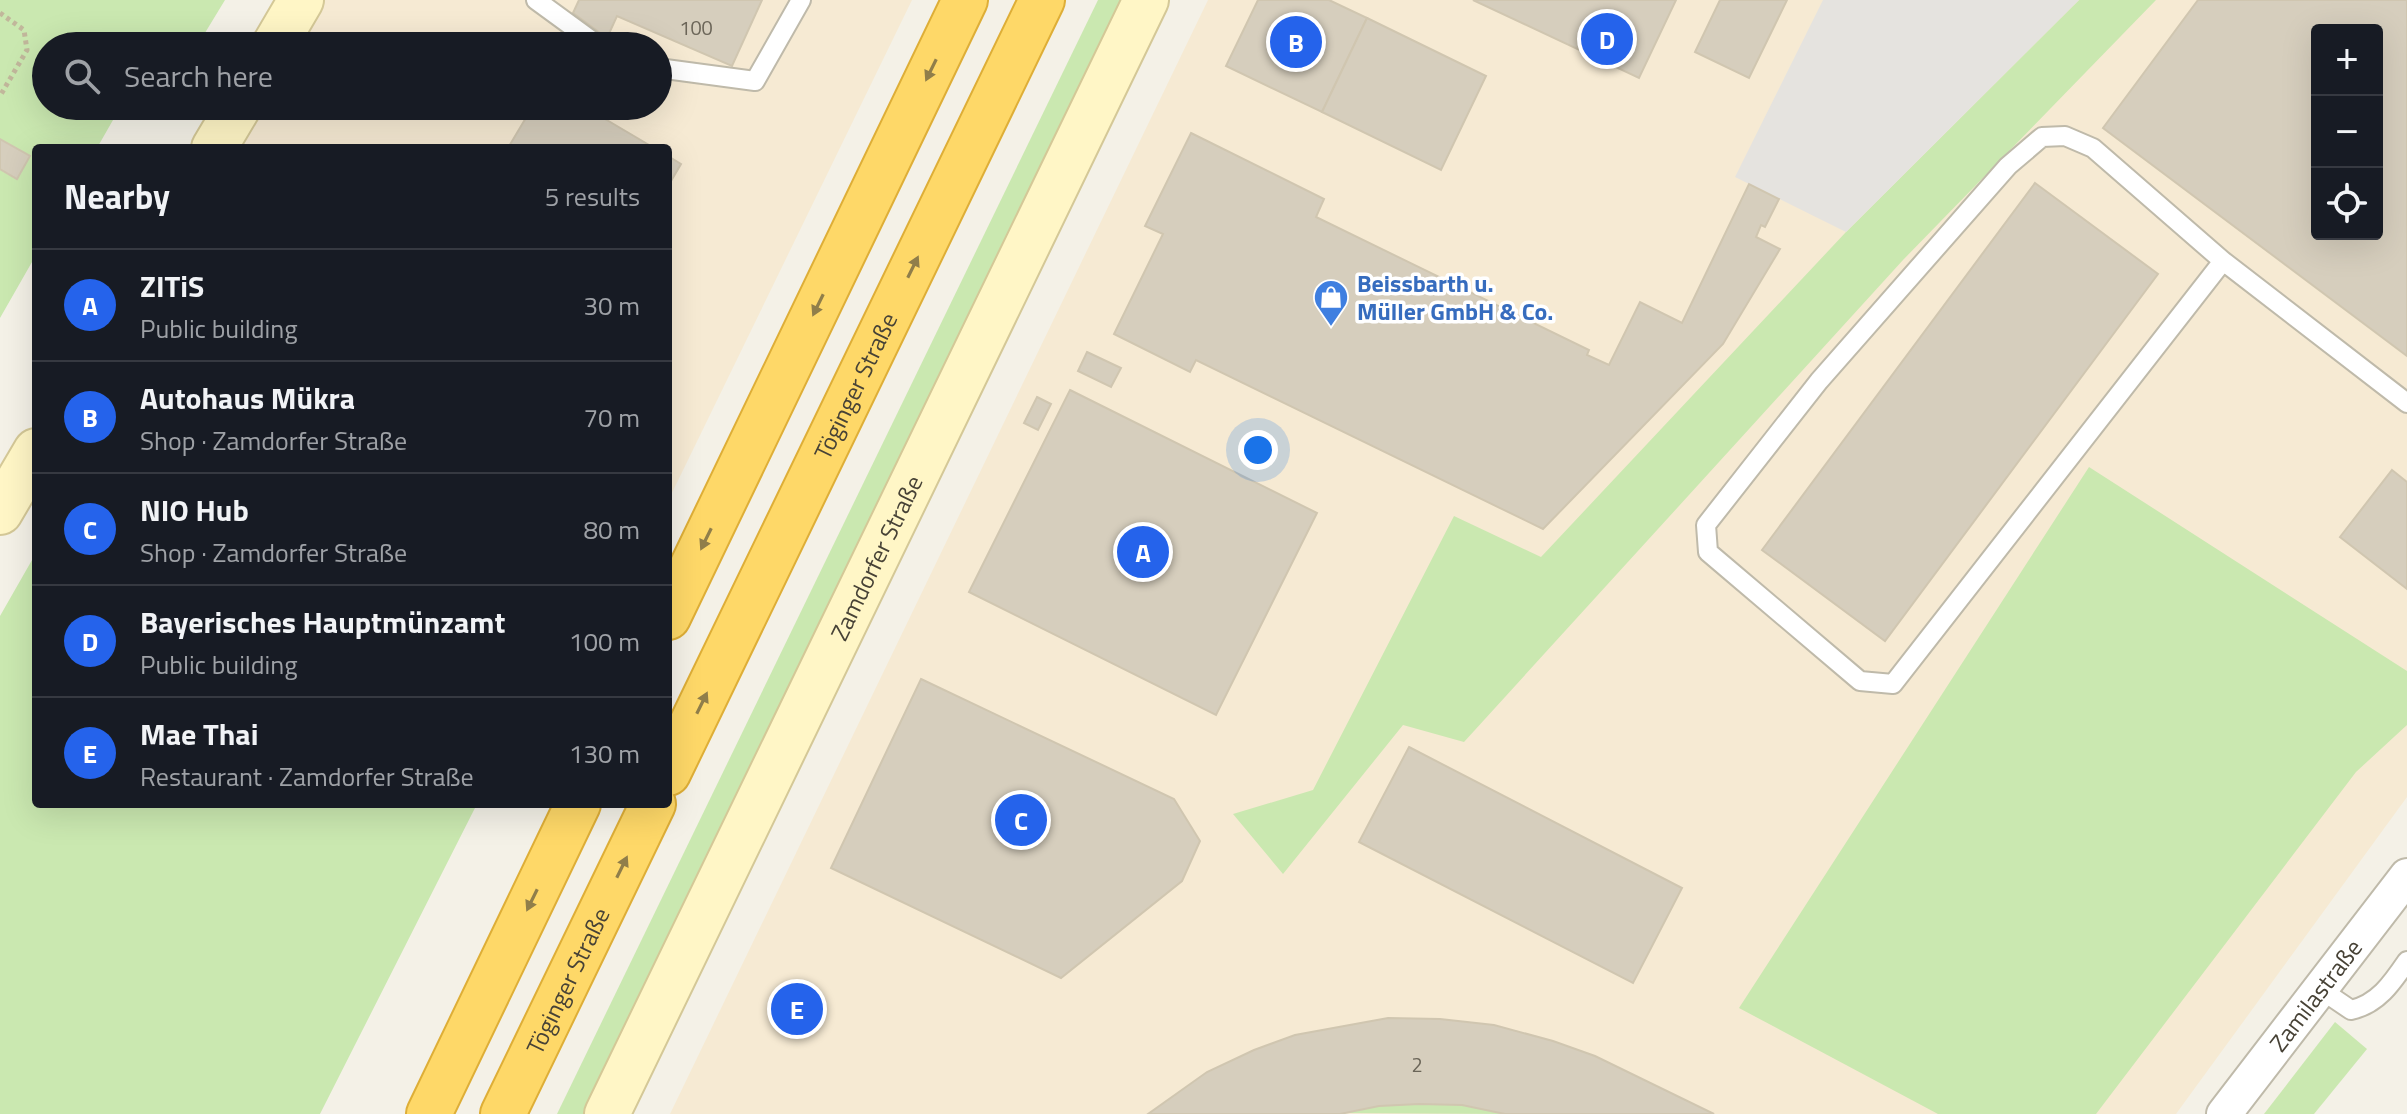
<!DOCTYPE html>
<meta charset="utf-8">
<style>
:root{--surface:#171b24;--page:#242831;--text:#f1f3f6;--muted:#9ea1a6;--line:#363941;--accent:#2563eb}
body{margin:0;font-family:"Titillium Web",sans-serif;background:var(--page);color:var(--text)}
.controls{position:absolute;right:24px;top:24px;display:grid;overflow:hidden;border-radius:8px;box-shadow:0 8px 32px #0002}
.controls button{width:72px;height:72px;display:grid;place-items:center;padding:0;border:0;border-bottom:2px solid var(--line);background:var(--surface);color:var(--text);font:40px sans-serif}
.you{position:absolute;left:1258px;top:450px;width:28px;height:28px;margin:-20px;border:6px solid #fff;border-radius:50%;background:#1a73e8;box-shadow:0 0 0 12px #1a73e833}
.badge{display:grid;place-items:center;width:52px;height:52px;border-radius:50%;background:var(--accent);color:#fff;font-size:26px;font-weight:700}
.pin{position:absolute;translate:-50% -50%;border:4px solid #fff;box-shadow:0 2px 8px #0006}
.list{margin:0;padding:0;list-style:none}
h2{display:flex;justify-content:space-between;align-items:center;height:104px;margin:0;padding:0 32px;font-size:34px}
h2 small{font-size:26px;font-weight:400;color:var(--muted)}
.list li{display:grid;grid-template-columns:52px 1fr auto;gap:24px;align-items:center;box-sizing:border-box;height:112px;padding:0 32px;border-top:2px solid var(--line)}
.list b{display:block;font-size:30px;white-space:nowrap}
.list p{margin:0;font-size:26px;white-space:nowrap;color:var(--muted)}
.list em{font-size:26px;font-style:normal;color:var(--muted)}
.icon{flex:none;width:44px;height:44px;fill:none;stroke:currentColor;stroke-width:2;stroke-linecap:round;stroke-linejoin:round}
.map{position:relative;flex:none;width:2407px;height:1114px;overflow:hidden}
.search{position:absolute;background:var(--surface);box-shadow:0 8px 32px #0002;left:32px;top:32px;width:640px;height:88px;display:flex;align-items:center;gap:20px;box-sizing:border-box;padding:0 28px;border-radius:44px;color:var(--muted);font-size:30px}
.panel{position:absolute;background:var(--surface);box-shadow:0 8px 32px #0002;left:32px;top:144px;width:640px;height:664px;border-radius:8px}
.map>svg:first-child{display:block}
.commercial{fill:#f6ead3;fill-rule:evenodd}
.green{fill:#cae8b0}
.parking{fill:#e5e3df}
.building{fill:#d6cebd;stroke:#d0c6b0;stroke-width:2;fill-rule:evenodd}
.lines{fill:none;stroke-linecap:round;stroke-linejoin:round}
.lane-casing{stroke:#bfbaaa;stroke-width:22}
.street-casing{stroke:#bfbaaa;stroke-width:38}
.secondary-casing{stroke:#d4c897;stroke-width:48}
.highway-casing{stroke:#deae37;stroke-width:48}
.path{stroke:#c1b79b;stroke-width:5;stroke-dasharray:4 4;stroke-linecap:butt}
.lane{stroke:#fff;stroke-width:18}
.street{stroke:#fff;stroke-width:34}
.secondary{stroke:#fff6c6;stroke-width:44}
.highway{stroke:#fed868;stroke-width:44}
.oneway{fill:#907e4a}
.labels{text-anchor:middle;dominant-baseline:central;stroke-width:7;stroke-linejoin:round;paint-order:stroke}
.number-label{font-size:20px;fill:#6b6558}
.shop-label{font-size:24px;font-weight:bold;fill:#366cbe;stroke:#fff;text-anchor:start}
.street-label{font-size:24px;fill:#474236;stroke:#fff}
</style>
<div class="map">
<svg width="2407" height="1114" viewBox="0 0 2407 1114">
<rect width="100%" height="100%" fill="#f4f1e7"/>
<g class="commercial">
<path d="M278,0H912L668,501V148H193L217,106H658V46H252Z"/>
<path d="M1208,0H2407V797L2176,1114H670ZM2317,30H2377V234H2317Z"/>
</g>
<g class="green">
<path d="M0,0H225L197,46H46V106H121L97,148H36V255L0,318Z"/>
<path d="M1098,0H1121L583,1114H557Z"/>
<path d="M2079,0H2156L1903,260L1464,742L1403,725L1283,874L1233,814L1313,790L1454,516L1541,557L1846,232Z"/>
<path d="M2089,467L2407,671V725L2356,772L2096,1114H1938L1739,1008Z"/>
<path d="M36,553V804H477L320,1114H0V616Z"/>
<path d="M2335,1022L2367,1049L2314,1114H2264Z"/>
<path d="M1419,1104L1462,1105L1505,1114L1340,1113L1379,1106Z"/>
</g>
<path class="parking" d="M1823,0H2079L1846,232L1735,177Z"/>
<g class="building">
<path d="M579,0H762L732,66L617,16L607,38L573,13Z"/>
<path d="M1258,0H1329L1367,18L1322,112L1226,66Z"/>
<path d="M1473,0H1676L1639,78Z"/>
<path d="M1720,0H1787L1749,78L1695,52Z"/>
<path d="M2198,0H2407V356L2103,128ZM2317,30H2377V234H2317Z"/>
<path d="M1367,18L1486,76L1441,170L1322,112Z"/>
<path d="M533,106H583L654,148H508Z"/>
<path d="M1191,133L1324,199L1316,217L1589,350L1587,355L1609,365L1640,302L1682,323L1749,184L1779,199L1765,227L1761,225L1756,237L1780,249L1723,344L1543,529L1196,360L1190,372L1114,334L1163,234L1145,226Z"/>
<path d="M0,139L30,156L17,179L0,169Z"/>
<path d="M668,156L681,164L668,186Z"/>
<path d="M2035,183L2158,274L1885,641L1762,550Z"/>
<path d="M1087,352L1121,368L1111,387L1078,371Z"/>
<path d="M1070,390L1317,513L1216,715L969,592Z"/>
<path d="M1037,397L1051,404L1038,430L1024,423Z"/>
<path d="M2392,470L2407,482V589L2340,537Z"/>
<path d="M921,679L1174,799L1200,841L1182,881L1061,978L831,868Z"/>
<path d="M1409,747L1682,888L1633,983L1359,842Z"/>
<path d="M1388,1018L1440,1019L1494,1025L1553,1041L1595,1056L1714,1114H1505L1462,1105L1419,1104L1379,1106L1340,1114H1148L1207,1072L1254,1050L1295,1035Z"/>
</g>
<g class="lines">
<g class="lane-casing">
<g id="lane">
<path d="M536,0L599,46"/>
<path d="M658,68L755,81L801,0"/>
<path d="M2223,261L2093,148L2065,136L2042,137L2008,166L1819,381L1706,525L1708,552L1860,681L1893,684L2223,261L2407,403"/>
<path d="M2320,989L2351,1010C2378,1004 2392,983 2407,961"/>
</g>
</g>
<g class="street-casing">
<g id="street">
<path id="s1" d="M2224,1114L2407,876"/>
</g>
</g>
<g class="secondary-casing">
<g id="secondary">
<path d="M274,46L301,0"/>
<path d="M214,148L239,106"/>
<path d="M0,512L36,451"/>
<path id="s2" d="M607,1114L1146,0"/>
</g>
</g>
<g class="highway-casing">
<g id="highway">
<path d="M668,617L965,0"/>
<path id="s3" d="M668,773L1042,0"/>
<path d="M429,1114L578,804"/>
<path id="s4" d="M503,1114L653,804"/>
</g>
</g>
<path class="path" d="M0,13L24,30L27,50L0,96"/>
<use href="#lane" class="lane"/>
<use href="#street" class="street"/>
<use href="#secondary" class="secondary"/>
<use href="#highway" class="highway"/>
</g>
<defs><path id="oneway-solid" d="M-6-.8H1V-3.2L6.5 0L1 3.2V.8H-6Z" transform="scale(2)"/></defs>
<g class="oneway">
<use href="#oneway-solid" transform="translate(931 70) rotate(116)"/>
<use href="#oneway-solid" transform="translate(913 267) rotate(-64)"/>
<use href="#oneway-solid" transform="translate(818 305) rotate(116)"/>
<use href="#oneway-solid" transform="translate(706 539) rotate(116)"/>
<use href="#oneway-solid" transform="translate(702 703) rotate(-64)"/>
<use href="#oneway-solid" transform="translate(622 867) rotate(-64)"/>
<use href="#oneway-solid" transform="translate(532 900) rotate(116)"/>
</g>
<defs>
<g id="shop-pin" transform="scale(1.8)"><path d="M0 17L-7.5 6A9.5 9.5 0 1 1 7.5 6Z" fill="#3f7fe0" stroke="#fff"/><path d="M-5-2.5h2.3a2.7 3.5 0 0 1 5.4 0H5L5.5 6h-11ZM-1.5-2.5h3a1.5 2.3 0 0 0-3 0Z" fill="#fff"/></g>
</defs>
<g fill-rule="evenodd">
<use href="#shop-pin" x="1331" y="297"/>
</g>
<g class="labels">
<g class="number-label">
<text x="696" y="27">100</text>
<text x="1417" y="1064">2</text>
</g>
<g class="shop-label">
<text x="1357" y="283">Beissbarth u.<tspan x="1357" dy="28">Müller GmbH &amp; Co.</tspan></text>
</g>
<g class="street-label">
<text stroke="none"><textPath href="#s3" startOffset="430">Töginger Straße</textPath></text>
<text stroke="none"><textPath href="#s2" startOffset="618">Zamdorfer Straße</textPath></text>
<text stroke="none"><textPath href="#s4" startOffset="148">Töginger Straße</textPath></text>
<text stroke="none"><textPath href="#s1" startOffset="150">Zamilastraße</textPath></text>
</g>
</g>
</svg>
<div class="controls">
<button>+</button>
<button>−</button>
<button><svg class="icon" aria-label="locate" viewBox="0 0 24 24"><circle cx="12" cy="12" r="6"/><path d="M12 2v4M12 18v4M2 12h4M18 12h4"/></svg></button>
</div>
<div class="you"></div>
<div class="pin badge" style="left:1143px;top:552px">A</div>
<div class="pin badge" style="left:1296px;top:42px">B</div>
<div class="pin badge" style="left:1021px;top:820px">C</div>
<div class="pin badge" style="left:1607px;top:39px">D</div>
<div class="pin badge" style="left:797px;top:1009px">E</div>
<div class="search"><svg class="icon" aria-label="search" viewBox="0 0 24 24"><circle cx="10" cy="10" r="6"/><path d="M15 15l6 6"/></svg>Search here</div>
<section class="panel">
<h2>Nearby<small>5 results</small></h2>
<ul class="list">
<li><span class="badge">A</span><div><b>ZITiS</b><p>Public building</p></div><em>30 m</em></li>
<li><span class="badge">B</span><div><b>Autohaus Mükra</b><p>Shop · Zamdorfer Straße</p></div><em>70 m</em></li>
<li><span class="badge">C</span><div><b>NIO Hub</b><p>Shop · Zamdorfer Straße</p></div><em>80 m</em></li>
<li><span class="badge">D</span><div><b>Bayerisches Hauptmünzamt</b><p>Public building</p></div><em>100 m</em></li>
<li><span class="badge">E</span><div><b>Mae Thai</b><p>Restaurant · Zamdorfer Straße</p></div><em>130 m</em></li>
</ul>
</section>
</div>
